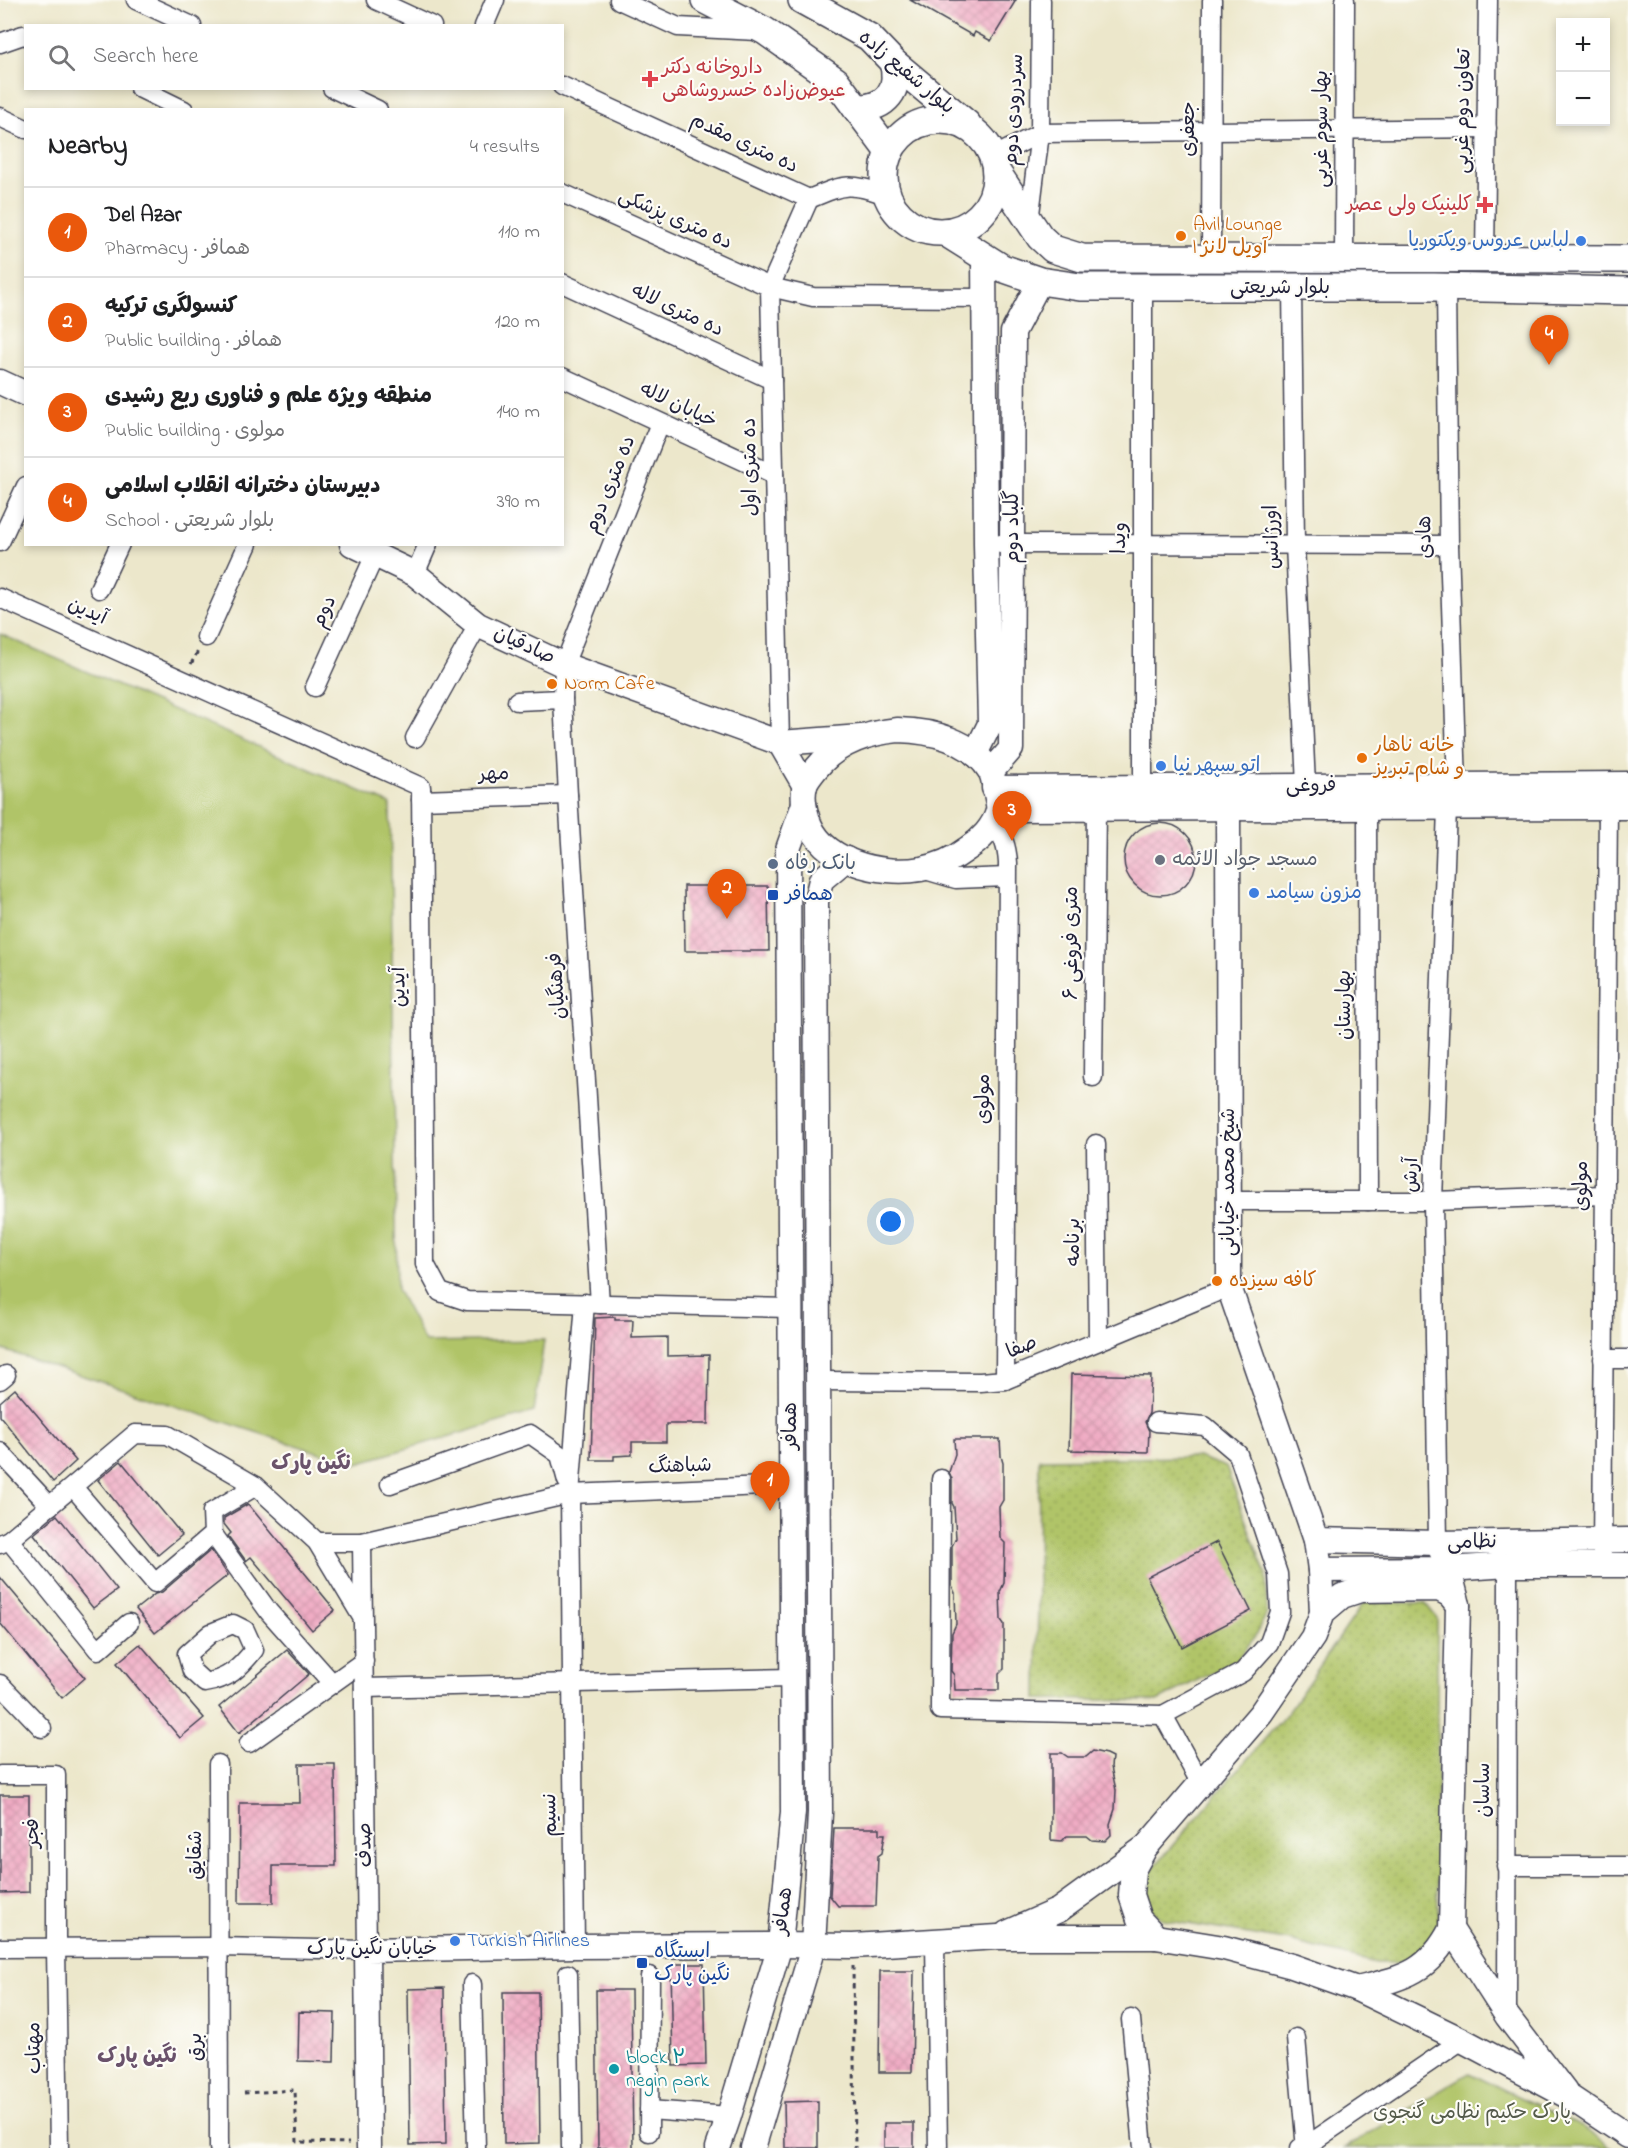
<!DOCTYPE html>
<meta charset="utf-8">
<style>
:root{--surface:#fff;--page:#f2f2f2;--text:#202124;--muted:#757577;--line:#e0e0e0;--accent:#ea580c}
body{margin:0;font-family:"Indie Flower","Playpen Sans Arabic",sans-serif;background:var(--page);color:var(--text)}
.controls{position:absolute;right:18px;top:18px;display:grid;overflow:hidden;border-radius:0px;box-shadow:0 3px 9px #0003}
.controls button{width:54px;height:54px;display:grid;place-items:center;padding:0;border:0;border-bottom:2px solid var(--line);background:var(--surface);color:var(--text);font:30px sans-serif}
.you{position:absolute;left:891px;top:1222px;width:21px;height:21px;margin:-15px;border:4px solid #fff;border-radius:50%;background:#1a73e8;box-shadow:0 0 0 9px #1a73e833}
.badge{display:grid;place-items:center;width:39px;height:39px;border-radius:50%;background:var(--accent);color:#fff;font-size:20px;font-weight:700}
.pin{position:absolute;translate:-50% -50px;filter:drop-shadow(0 2px 3px #0008)}
.pin::after{content:'';position:absolute;top:32px;width:21px;height:18px;background:inherit;clip-path:polygon(0 0,100% 0,50% 100%)}
.list{margin:0;padding:0;list-style:none}
h2{display:flex;justify-content:space-between;align-items:center;height:78px;margin:0;padding:0 24px;font-size:26px}
h2 small{font-size:20px;font-weight:400;color:var(--muted)}
.list li{display:grid;grid-template-columns:39px 1fr auto;gap:18px;align-items:center;box-sizing:border-box;height:90px;padding:0 24px;border-top:2px solid var(--line)}
.list b{display:block;font-size:22px;white-space:nowrap}
.list p{margin:0;font-size:20px;white-space:nowrap;color:var(--muted)}
.list em{font-size:20px;font-style:normal;color:var(--muted)}
.icon{flex:none;width:33px;height:33px;fill:none;stroke:currentColor;stroke-width:2;stroke-linecap:round;stroke-linejoin:round}
.map{position:relative;flex:none;width:1628px;height:2148px;overflow:hidden}
.search{position:absolute;background:var(--surface);box-shadow:0 3px 9px #0003;left:24px;top:24px;width:540px;height:66px;display:flex;align-items:center;gap:15px;box-sizing:border-box;padding:0 21px;border-radius:0px;color:var(--muted);font-size:22px}
.panel{position:absolute;background:var(--surface);box-shadow:0 3px 9px #0003;left:24px;top:108px;width:540px;height:438px;border-radius:0px}
.map>svg:first-child{display:block}
.grass{fill:url(#grass-dots);stroke:#697352;stroke-width:1.5}
.park{fill:#b0c468;stroke:#697352;stroke-width:1.5}
.building{fill:url(#building-cross-hatch)}
.lines{fill:none;stroke-linecap:round;stroke-linejoin:round}
.street-casing{stroke:#404051;stroke-width:21}
.secondary-casing{stroke:#404051;stroke-width:27}
.primary-casing{stroke:#404051;stroke-width:30}
.path{stroke:#404051;stroke-width:3;stroke-dasharray:4.5 4.5;stroke-linecap:butt}
.street{stroke:#fff;stroke-width:18}
.secondary{stroke:#fff;stroke-width:24}
.primary{stroke:#fff;stroke-width:27}
.health-dot{fill:#e0444e;stroke:#fdfcf7;stroke-width:2}
.food-dot{fill:#e8710a;stroke:#fdfcf7;stroke-width:2}
.shop-dot{fill:#3f7fe0;stroke:#fdfcf7;stroke-width:2}
.worship-dot{fill:#6b7280;stroke:#fdfcf7;stroke-width:2}
.service-dot{fill:#5c6f8a;stroke:#fdfcf7;stroke-width:2}
.transit-dot{fill:#1a4fb4;stroke:#fdfcf7;stroke-width:2}
.culture-dot{fill:#0f9aa8;stroke:#fdfcf7;stroke-width:2}
.labels{text-anchor:middle;dominant-baseline:central;stroke-width:4.5;stroke-linejoin:round;paint-order:stroke}
.health-label{font-size:20px;fill:#be3a42;stroke:#fdfcf7;text-anchor:start}
.street-label{font-size:20px;fill:#22223b;stroke:#fdfcf7}
.food-label{font-size:20px;fill:#c56008;stroke:#fdfcf7;text-anchor:start}
.shop-label{font-size:20px;fill:#366cbe;stroke:#fdfcf7;text-anchor:start}
.worship-label{font-size:20px;fill:#5b616d;stroke:#fdfcf7;text-anchor:start}
.service-label{font-size:20px;fill:#4e5e75;stroke:#fdfcf7;text-anchor:start}
.transit-label{font-size:20px;fill:#164399;stroke:#fdfcf7;text-anchor:start}
.culture-label{font-size:20px;fill:#0d838f;stroke:#fdfcf7;text-anchor:start}
.park-label{font-size:20px;fill:#545b4b;stroke:#fdfcf7}
.neighbourhood-label{font-size:21px;font-weight:bold;fill:#6a526b;stroke:#fdfcf7}
</style>
<div class="map">
<svg width="1628" height="2148" viewBox="0 0 1628 2148">
<defs>
<pattern id="grass-dots" width="8" height="8" patternUnits="userSpaceOnUse" patternTransform="scale(1.5)"><rect width="8" height="8" fill="#b0c468"/><path d="M2 2h.1M6 6h.1" fill="none" stroke="#97a85b" stroke-width="1.8" stroke-linecap="round"/></pattern>
<pattern id="building-cross-hatch" width="8" height="8" patternUnits="userSpaceOnUse" patternTransform="scale(1.5)"><rect width="8" height="8" fill="#f0acc4"/><path d="M0 0l8 8M0 8l8-8" fill="none" stroke="#ce94a9"/></pattern>
</defs>
<rect width="100%" height="100%" fill="#fdfcf7"/>
<filter id="ink" filterUnits="userSpaceOnUse"><feTurbulence type="fractalNoise" baseFrequency=".0167" numOctaves="2"/><feDisplacementMap in="SourceGraphic" scale="12" xChannelSelector="R" yChannelSelector="G"/><feConvolveMatrix kernelMatrix="1 2 1 2 8 2 1 2 1" color-interpolation-filters="sRGB"/></filter>
<filter id="wash" filterUnits="userSpaceOnUse"><feTurbulence type="fractalNoise" baseFrequency=".008" numOctaves="4" result="noise"/><feDisplacementMap in="SourceGraphic" scale="24" xChannelSelector="R" yChannelSelector="G"/><feGaussianBlur stdDeviation="1.35" result="paint"/><feColorMatrix in="noise" values="0 0 0 0 0 0 0 0 0 0 0 0 0 0 0 0 0 1.4 0 .05"/><feComposite in="paint" operator="in"/></filter>
<g filter="url(#wash)">
<rect width="100%" height="100%" fill="#ece7cb"/>
<g class="grass">
<path d="M1198,1457L1226,1467L1266,1575L1267,1613L1254,1638L1237,1660L1157,1701L1037,1699L1039,1459Z"/>
<path d="M1364,1602L1425,1603L1437,1618L1438,1929L1423,1952L1398,1963H1376L1285,1940L1164,1920L1148,1909L1142,1888L1153,1868L1288,1712Z"/>
</g>
<g class="park">
<path d="M0,634L390,804L397,1289L425,1342L544,1340L534,1412L354,1464L0,1349Z"/>
<path d="M1469,2073L1582,2127L1611,2148H1345Z"/>
</g>
<g id="blocks">
<g class="building">
<path d="M910,0H1016L991,41L975,32L973,36Z"/>
<circle cx="1160" cy="859" r="36"/>
<path d="M684,886H768L769,951H685Z"/>
<path d="M615,1317V1320H633L632,1338L667,1337V1356L709,1355L708,1424H666V1442H632V1455L614,1456V1460H591L595,1318Z"/>
<path d="M1071,1374L1151,1376L1149,1413L1145,1422L1149,1431L1148,1452L1069,1450Z"/>
<path d="M15,1389L76,1461L53,1482L0,1416V1402Z"/>
<path d="M954,1439H1000L1001,1456L1003,1463V1500L999,1507L1000,1538L1005,1543L1004,1583L1000,1592L1001,1620L1004,1624V1669L999,1674V1690H955L954,1675L951,1671L952,1633L956,1624L955,1593L952,1586V1546L956,1538L954,1507L952,1503V1479L949,1472L955,1454Z"/>
<path d="M121,1461L182,1535L158,1555L98,1480Z"/>
<path d="M248,1504L335,1610L312,1630L251,1557L246,1561L228,1536L231,1533L224,1524V1518Z"/>
<path d="M57,1515L117,1590L93,1608L34,1534Z"/>
<path d="M1217,1542L1251,1611L1182,1647L1147,1577Z"/>
<path d="M211,1550L228,1575L155,1633L136,1609L155,1594L162,1592Z"/>
<path d="M0,1577L85,1678L62,1698L0,1623Z"/>
<path d="M140,1644L204,1718L180,1738L117,1663Z"/>
<path d="M287,1650L309,1674L239,1733L219,1707Z"/>
<path d="M1093,1751L1106,1754L1112,1757L1111,1767L1116,1790L1115,1809L1110,1824L1111,1835L1105,1841L1092,1840L1087,1836H1067L1062,1841L1051,1840V1753H1062L1068,1757H1086Z"/>
<path d="M299,1764H335L336,1866H273V1903H239L240,1803H300Z"/>
<path d="M0,1795H29V1892L0,1893Z"/>
<path d="M834,1828H880V1834H885L882,1853L878,1856L876,1906H838L830,1896Z"/>
<path d="M671,1964H704L706,2065L673,2066Z"/>
<path d="M880,1971H914L912,2072H879Z"/>
<path d="M444,1988L446,2144L410,2145L408,1989Z"/>
<path d="M596,1990H631L633,2148H598Z"/>
<path d="M503,1992H538L540,2143L504,2144Z"/>
<path d="M299,2012L335,2013L334,2062L298,2061Z"/>
<path d="M818,2101V2148H785L784,2102Z"/>
<rect x="884" y="2123" width="30" height="25"/>
</g>
</g>
</g>
<g filter="url(#ink)">
<use href="#blocks" fill-opacity="0" stroke="#404051" stroke-width="1.5"/>
<g class="lines">
<g class="street-casing">
<g id="street">
<path d="M136,0L192,26"/>
<path d="M376,0L432,26"/>
<path d="M619,0L678,27L758,31"/>
<path d="M484,26L495,0"/>
<path d="M0,43L23,35L26,36"/>
<path d="M562,86L809,199"/>
<path d="M139,88L184,110"/>
<path d="M332,88L378,110"/>
<path d="M0,117L26,129"/>
<path d="M993,157L1040,133L1487,128"/>
<path d="M562,193L770,287L813,297L984,298"/>
<path d="M809,199C847,183 848,183 887,195"/>
<path d="M1029,222L1040,133L1041,0"/>
<path d="M1211,258L1212,0"/>
<path d="M1344,258L1345,0"/>
<path d="M1485,259L1488,0"/>
<path d="M562,283L772,380"/>
<path d="M1292,287L1295,544L1306,786"/>
<path d="M1446,288L1449,545L1457,785"/>
<path d="M562,377L774,475"/>
<path d="M0,542L26,486"/>
<path d="M1000,544L1449,545"/>
<path d="M415,574L428,544"/>
<path d="M99,589L120,544"/>
<path d="M0,598L421,787L425,1264L440,1292L467,1301L791,1308"/>
<path d="M206,637L248,544"/>
<path d="M315,687L375,555"/>
<path d="M517,701L563,699"/>
<path d="M415,738L478,625"/>
<path d="M780,743L770,287L809,199"/>
<path d="M1143,787V289"/>
<path d="M421,800L568,795"/>
<path d="M1367,808L1368,1201"/>
<path d="M993,822C1003,836 1007,846 1008,863L1005,1380"/>
<path d="M922,869L956,879L1007,877"/>
<path d="M1093,1077L1096,809"/>
<path d="M1096,1144L1098,1340"/>
<path d="M1228,1201H1433L1604,1195"/>
<path d="M600,1304L568,795L563,699L564,665L660,423"/>
<path d="M1603,1359H1628"/>
<path d="M0,1380L6,1375"/>
<path d="M818,1381L980,1382L1005,1380L1229,1287"/>
<path d="M1156,1422L1205,1426L1238,1454L1278,1574L1280,1612L1269,1643L1243,1672L1163,1715L1201,1784"/>
<path d="M0,1452L50,1506"/>
<path d="M941,1479L940,1710L1163,1715"/>
<path d="M390,1484L530,1434L560,1455L567,1481"/>
<path d="M73,1487L155,1583L213,1534L212,1512L256,1486"/>
<path d="M213,1534L269,1612L332,1683"/>
<path d="M9,1540L98,1650L129,1623"/>
<path d="M317,1542H362L570,1494L791,1485"/>
<path d="M1438,1543L1433,1201L1447,808"/>
<path d="M0,1544L9,1540L135,1434L168,1435L256,1486L317,1542L362,1617"/>
<path d="M1602,1552L1608,807"/>
<path d="M233,1624L245,1630L254,1650C239,1669 228,1679 205,1683L192,1671L187,1654L211,1633Z"/>
<path d="M0,1684L42,1728"/>
<path d="M364,1688L792,1678"/>
<path d="M249,1743L364,1661"/>
<path d="M218,1764L219,2148"/>
<path d="M0,1775H56V1948L59,2148"/>
<path d="M1506,1866H1628"/>
<path d="M935,1942L938,2148"/>
<path d="M575,1946L570,1494L585,1303"/>
<path d="M0,1948L219,1947L367,1950L362,1542"/>
<path d="M568,1974L571,2148"/>
<path d="M472,1984L476,2148"/>
<path d="M1507,2016L1508,1565"/>
<path d="M1131,2019L1143,2148"/>
<path d="M1296,2038L1306,2148"/>
<path d="M649,2110L729,2116"/>
<path d="M649,2132L650,1976"/>
<path d="M1300,2148L1305,2147L1462,2040"/>
</g>
</g>
<g class="secondary-casing">
<g id="secondary">
<path d="M0,382L26,394"/>
<path d="M352,544L415,574L478,625L564,665L780,743L861,737"/>
<path d="M898,730C932,731 971,740 990,771C994,777 994,787 996,793C997,799 999,806 998,811C994,827 980,841 967,849C954,859 938,866 921,869C881,876 819,862 807,817C804,807 802,796 805,785C807,780 811,775 815,770C836,743 866,733 898,730Z"/>
<path d="M780,743L805,786"/>
<path d="M975,754L990,724L986,544L984,257"/>
<path d="M991,772L1011,749L1013,332L1040,281"/>
<path d="M994,788L1628,784"/>
<path d="M1228,808L1229,1287L1316,1540L1320,1570L1322,1613"/>
<path d="M999,809L1628,807"/>
<path d="M1316,1540L1438,1543L1628,1540"/>
<path d="M1320,1570L1449,1569L1508,1565H1628"/>
<path d="M1451,1929L1507,2016L1565,2092"/>
<path d="M1007,1933L1059,1910L1143,1849"/>
<path d="M1156,1937L1139,1919L1131,1895L1133,1870L1145,1848L1261,1713L1313,1637L1322,1613L1342,1596L1360,1590L1439,1589L1450,1595L1458,1605"/>
<path d="M1357,1989C1402,1978 1428,1974 1451,1929L1458,1605L1449,1569L1438,1543"/>
<path d="M369,2148L367,1950L575,1946L780,1945L853,1946L998,1937H1156L1224,1948L1292,1966L1357,1989L1462,2040L1571,2098L1628,2136"/>
<path d="M718,2148L729,2116L780,1945L793,1812L788,849L804,804"/>
<path d="M753,2148L813,1947L820,1813L816,901L821,880L846,859"/>
</g>
</g>
<g class="primary-casing">
<g id="primary">
<path d="M705,0L765,31L836,81L889,152"/>
<path d="M802,0L869,37L893,62L967,124"/>
<path d="M856,108C886,109 901,90 893,62"/>
<circle cx="940" cy="176" r="56"/>
<path d="M996,171L1040,237L1053,249L1082,258L1628,259"/>
<path d="M945,232L1002,268L1040,281L1080,287H1434L1628,291"/>
</g>
</g>
<g class="path">
<path d="M191,664L198,651"/>
<path d="M853,1966L855,2148"/>
<path d="M244,2093L295,2090L297,2142L349,2143"/>
</g>
<use href="#street" class="street"/>
<use href="#secondary" class="secondary"/>
<use href="#primary" class="primary"/>
</g>
</g>
<g class="health-dot">
<path d="M647 70h6v6h6v6h-6v6h-6v-6h-6v-6h6z"/>
<path d="M1482 196h6v6h6v6h-6v6h-6v-6h-6v-6h6z"/>
</g>
<g class="food-dot">
<circle cx="1181" cy="236" r="6"/>
<circle cx="552" cy="684" r="6"/>
<circle cx="1362" cy="758" r="6"/>
<circle cx="1217" cy="1281" r="6"/>
</g>
<g class="shop-dot">
<circle cx="1581" cy="241" r="6"/>
<circle cx="1161" cy="766" r="6"/>
<circle cx="1254" cy="893" r="6"/>
<circle cx="455" cy="1941" r="6"/>
</g>
<circle class="worship-dot" cx="1160" cy="860" r="6"/>
<circle class="service-dot" cx="773" cy="864" r="6"/>
<g class="transit-dot">
<rect x="767" y="889" width="12" height="12" rx="3"/>
<rect x="636" y="1957" width="12" height="12" rx="3"/>
</g>
<circle class="culture-dot" cx="614" cy="2069" r="6"/>
<g class="labels">
<g class="health-label">
<text x="662" y="68">داروخانه دکتر<tspan x="662" dy="23">عیوض‌‌زاده خسروشاهی</tspan></text>
<text x="1472" y="205" text-anchor="end">کلینیک ولی عصر</text>
</g>
<g class="street-label">
<text transform="translate(906 73) rotate(40)">بلوار شفیع زاده</text>
<text transform="translate(1015 110) rotate(-87)">سردرودی دوم</text>
<text transform="translate(1464 111) rotate(-89)">تعاون دوم غربی</text>
<text transform="translate(1189 129) rotate(-90)">جعفری</text>
<text transform="translate(1322 129) rotate(-90)">بهار سوم غربی</text>
<text transform="translate(744 144) rotate(25)">ده متری مقدم</text>
<text transform="translate(675 220) rotate(24)">ده متری پزشکی</text>
<text x="1280" y="288">بلوار شریعتى</text>
<text transform="translate(677 311) rotate(25)">ده متری لاله</text>
<text transform="translate(678 406) rotate(25)">خیابان لاله</text>
<text transform="translate(751 467) rotate(-91)">ده متری اول</text>
<text transform="translate(611 485) rotate(-68)">ده متری دوم</text>
<text transform="translate(1013 527) rotate(-90)">گلباد دوم</text>
<text transform="translate(1273 537) rotate(-92)">اورژانس</text>
<text transform="translate(1426 537) rotate(-91)">هادی</text>
<text transform="translate(1120 538) rotate(-90)">ویدا</text>
<text transform="translate(87 612) rotate(24)">آیدین</text>
<text transform="translate(325 612) rotate(-65)">دوم</text>
<text transform="translate(524 646) rotate(25)">صادقیان</text>
<text transform="translate(494 775) rotate(-2)">مهر</text>
<text x="1311" y="786">فروغى</text>
<text transform="translate(1072 943) rotate(-90)">۶ متری فروغی</text>
<text transform="translate(558 986) rotate(-94)">فرهنگیان</text>
<text transform="translate(400 987) rotate(-91)">آیدین</text>
<text transform="translate(1345 1005) rotate(-90)">بهارستان</text>
<text transform="translate(984 1099) rotate(-90)">مولوی</text>
<text transform="translate(1412 1175) rotate(-88)">آرش</text>
<text transform="translate(1229 1182) rotate(-90)">شیخ محمد خیابانی</text>
<text transform="translate(1582 1186) rotate(-90)">مولوی</text>
<text transform="translate(1074 1242) rotate(-90)">برنامه</text>
<text transform="translate(1022 1348) rotate(-23)">صفا</text>
<text transform="translate(791 1426) rotate(-90)">همافر</text>
<text transform="translate(680 1467) rotate(-2)">شباهنگ</text>
<text transform="translate(1472 1543) rotate(-1)">نظامی</text>
<text transform="translate(1484 1790) rotate(-90)">ساسان</text>
<text transform="translate(551 1815) rotate(-91)">نسیم</text>
<text transform="translate(33 1833) rotate(-90)">فجر</text>
<text transform="translate(366 1845) rotate(-91)">صدف</text>
<text transform="translate(196 1855) rotate(-90)">شقایق</text>
<text transform="translate(784 1911) rotate(-83)">همافر</text>
<text x="372" y="1949">خیابان نگین پارک</text>
<text transform="translate(196 2047) rotate(-90)">برق</text>
<text transform="translate(35 2048) rotate(-91)">مهتاب</text>
</g>
<g class="food-label">
<text x="1193" y="225">Avil Lounge<tspan x="1193" dy="23">| آویل لانژ</tspan></text>
<text x="564" y="684">Norm Cafe</text>
<text x="1374" y="746">خانه ناهار<tspan x="1374" dy="23">و شام تبریز</tspan></text>
<text x="1229" y="1281">کافه سیزده</text>
</g>
<g class="shop-label">
<text x="1569" y="241" text-anchor="end">لباس عروس ويكتوريا</text>
<text x="1173" y="766">اتو سپهر نیا</text>
<text x="1266" y="893">مزون سیامد</text>
<text x="467" y="1941">Turkish Airlines</text>
</g>
<g class="worship-label">
<text x="1172" y="860">مسجد جواد الائمه</text>
</g>
<g class="service-label">
<text x="785" y="864">بانک رفاه</text>
</g>
<g class="transit-label">
<text x="785" y="895">همافر</text>
<text x="654" y="1952">ایستگاه<tspan x="654" dy="23">نگین پارک</tspan></text>
</g>
<g class="culture-label">
<text x="626" y="2058">block ۲<tspan x="626" dy="23">negin park</tspan></text>
</g>
<g class="park-label">
<text x="1472" y="2113">پارک حکیم نظامی گنجوی</text>
</g>
<g class="neighbourhood-label">
<text x="311" y="1464">نگین پارک</text>
<text x="137" y="2057">نگین پارک</text>
</g>
</g>
</svg>
<div class="controls">
<button>+</button>
<button>−</button>
</div>
<div class="you"></div>
<div class="pin badge" style="left:770px;top:1511px">1</div>
<div class="pin badge" style="left:727px;top:919px">2</div>
<div class="pin badge" style="left:1012px;top:841px">3</div>
<div class="pin badge" style="left:1549px;top:365px">4</div>
<div class="search"><svg class="icon" aria-label="search" viewBox="0 0 24 24"><circle cx="10" cy="10" r="6"/><path d="M15 15l6 6"/></svg>Search here</div>
<section class="panel">
<h2>Nearby<small>4 results</small></h2>
<ul class="list">
<li><span class="badge">1</span><div><b>Del Azar</b><p>Pharmacy · همافر</p></div><em>110 m</em></li>
<li><span class="badge">2</span><div><b>کنسولگری ترکیه</b><p>Public building · همافر</p></div><em>120 m</em></li>
<li><span class="badge">3</span><div><b>منطقه ویژه علم و فناوری ربع رشیدی</b><p>Public building · مولوی</p></div><em>140 m</em></li>
<li><span class="badge">4</span><div><b>دبیرستان دخترانه انقلاب اسلامی</b><p>School · بلوار شریعتى</p></div><em>390 m</em></li>
</ul>
</section>
</div>
